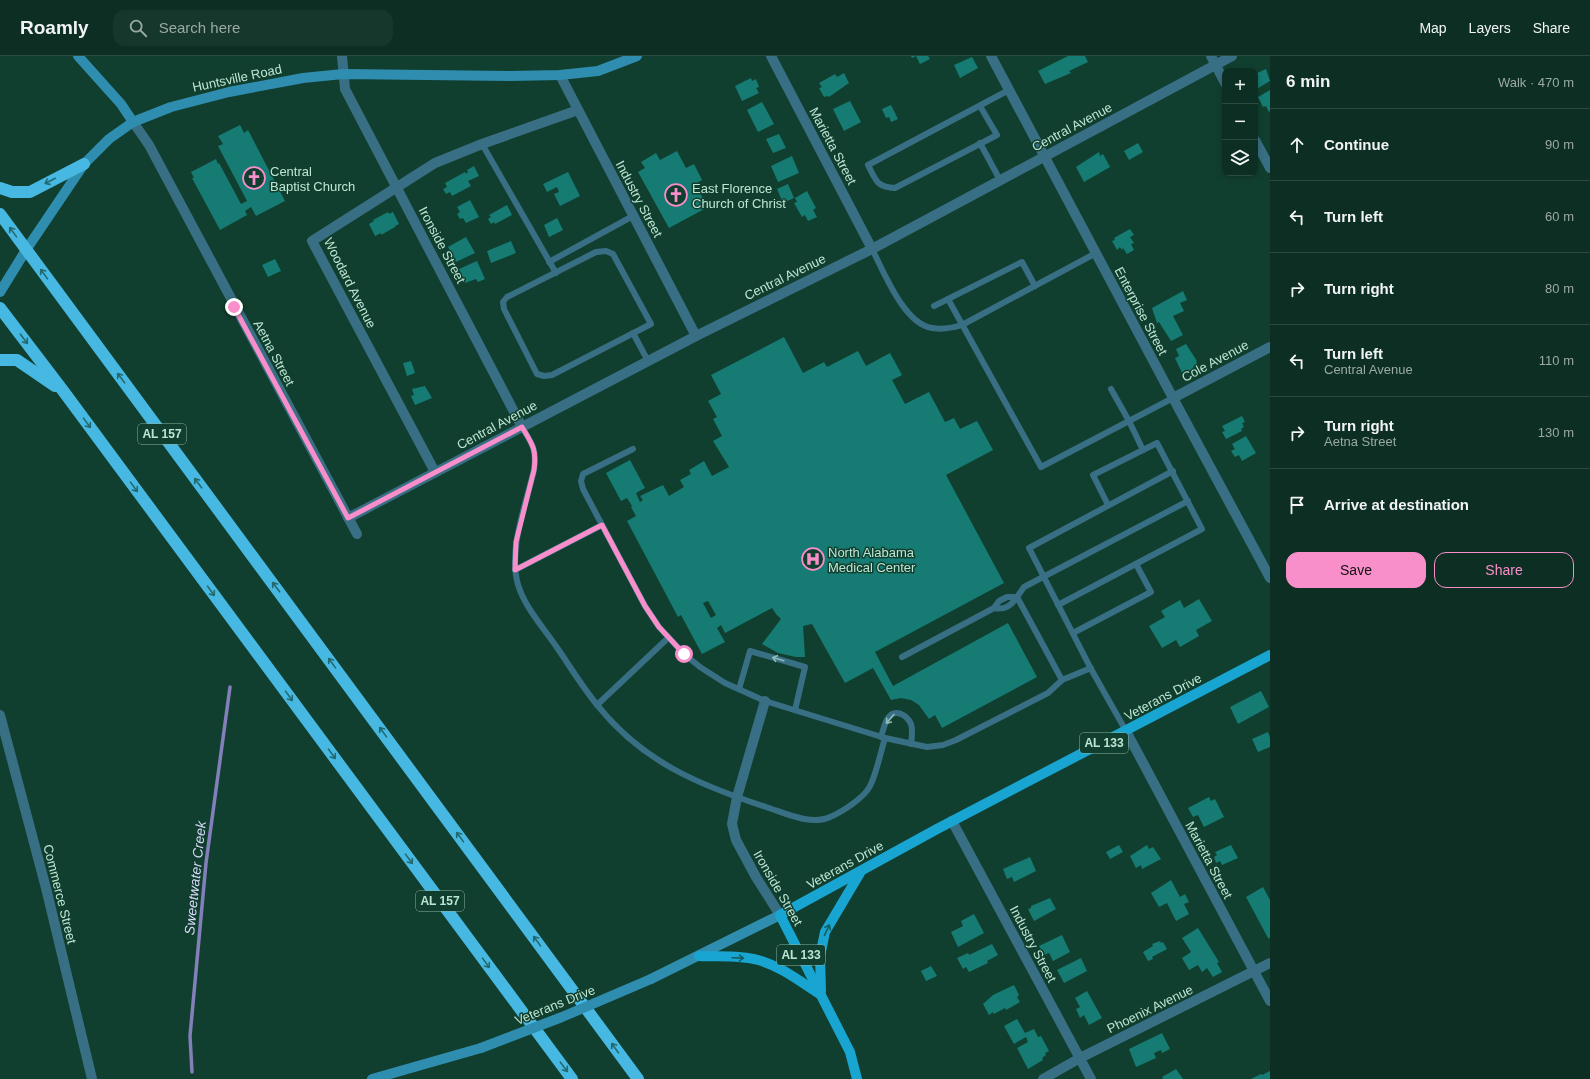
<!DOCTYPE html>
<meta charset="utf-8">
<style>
:root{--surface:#0d2f23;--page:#16372b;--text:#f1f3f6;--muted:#9aa9a6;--line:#2d4a41;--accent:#f98fca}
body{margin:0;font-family:Arial,sans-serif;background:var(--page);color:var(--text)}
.controls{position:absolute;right:12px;top:12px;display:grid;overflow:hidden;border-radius:8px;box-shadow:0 2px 6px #0003}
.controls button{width:36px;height:36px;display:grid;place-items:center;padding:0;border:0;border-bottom:1px solid var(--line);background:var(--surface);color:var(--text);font:20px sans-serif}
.stop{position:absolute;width:12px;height:12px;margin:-9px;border:3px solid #f98fca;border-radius:50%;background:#fff}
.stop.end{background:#f98fca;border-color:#fff;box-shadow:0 1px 4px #0008}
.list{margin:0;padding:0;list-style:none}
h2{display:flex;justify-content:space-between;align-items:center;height:52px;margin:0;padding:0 16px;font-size:17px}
h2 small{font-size:13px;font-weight:400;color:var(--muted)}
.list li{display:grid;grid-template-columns:26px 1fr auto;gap:12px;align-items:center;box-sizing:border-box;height:72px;padding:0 16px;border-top:1px solid var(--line)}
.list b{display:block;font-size:15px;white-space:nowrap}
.list p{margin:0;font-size:13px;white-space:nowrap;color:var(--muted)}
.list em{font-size:13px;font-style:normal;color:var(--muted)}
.actions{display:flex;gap:8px;padding:12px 16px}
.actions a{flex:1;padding:9px 0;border:1px solid var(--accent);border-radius:12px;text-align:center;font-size:14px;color:var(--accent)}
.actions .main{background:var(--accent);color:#111}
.icon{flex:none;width:22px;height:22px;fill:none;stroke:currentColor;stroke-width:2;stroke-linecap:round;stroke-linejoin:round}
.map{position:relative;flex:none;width:1270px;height:1023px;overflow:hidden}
header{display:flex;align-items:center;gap:24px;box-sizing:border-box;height:56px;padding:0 20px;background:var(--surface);border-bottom:1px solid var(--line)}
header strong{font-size:19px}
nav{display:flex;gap:22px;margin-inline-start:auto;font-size:14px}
.search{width:280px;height:36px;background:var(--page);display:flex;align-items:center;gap:10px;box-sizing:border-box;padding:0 14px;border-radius:12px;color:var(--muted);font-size:15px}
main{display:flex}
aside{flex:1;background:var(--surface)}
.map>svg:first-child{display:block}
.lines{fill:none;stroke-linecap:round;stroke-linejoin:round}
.stream{stroke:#837fba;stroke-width:3.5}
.building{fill:#157b73;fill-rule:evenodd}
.lane{stroke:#396f84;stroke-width:6}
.street{stroke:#396f84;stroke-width:10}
.secondary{stroke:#2f8eb0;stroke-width:10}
.primary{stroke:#19a5d2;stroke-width:10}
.highway{stroke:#46b8e2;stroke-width:12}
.secondary-bridge{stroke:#2f8eb0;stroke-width:10}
.oneway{stroke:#24696e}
.oneway2{stroke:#8fbcb7}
.oneway3{stroke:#135e60}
.route{stroke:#f98fca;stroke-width:5}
.labels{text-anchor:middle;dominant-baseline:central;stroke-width:3;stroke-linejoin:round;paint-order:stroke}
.shield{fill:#113f2f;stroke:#89b3a2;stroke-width:1}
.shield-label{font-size:12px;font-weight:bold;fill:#bde5d3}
.street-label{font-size:13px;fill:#bde5d3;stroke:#113f2f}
.poi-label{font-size:13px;fill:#bde5d3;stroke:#113f2f;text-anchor:start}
.water-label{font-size:14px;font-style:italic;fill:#d9d8fa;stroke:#113f2f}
</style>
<header>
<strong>Roamly</strong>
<div class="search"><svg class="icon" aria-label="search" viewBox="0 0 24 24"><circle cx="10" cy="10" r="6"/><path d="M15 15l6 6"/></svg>Search here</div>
<nav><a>Map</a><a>Layers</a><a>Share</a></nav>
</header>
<main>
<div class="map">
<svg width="1270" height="1023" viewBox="0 0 1270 1023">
<rect width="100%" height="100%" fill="#113f2f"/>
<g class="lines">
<path class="stream" d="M192,1016L190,980L206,807L230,631"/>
</g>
<g class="building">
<path d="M911,0H928L930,3L920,8L916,0L912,2Z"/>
<path d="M1068,0H1085L1088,6L1069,15L1071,17L1045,28L1038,15Z"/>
<path d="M972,1L978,12L960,22L954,9Z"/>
<path d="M1266,13L1270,25L1255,34V18Z"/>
<path d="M844,17L849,27L829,41L828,40L824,41L819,32L822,31L819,27L835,18L837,21Z"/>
<path d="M751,22L752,25L756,23L759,31L756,32L759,37L742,45L735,30Z"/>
<path d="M1270,34V55L1269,56L1266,50L1263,51L1258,41Z"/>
<path d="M850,45L861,66L844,75L833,53Z"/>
<path d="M762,46L774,68L758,76L747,54Z"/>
<path d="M891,49L898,63L891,66L889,61L886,62L882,53Z"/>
<path d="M240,69L244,77L248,74L285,145L256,160L251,151L245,155L247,159L220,174L192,122H194L191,116L216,103L218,108L219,107L241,148L247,145L218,90L223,88L218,80Z"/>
<path d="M779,78L786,92L773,97L766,83Z"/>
<path d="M1138,87L1143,96L1129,104L1124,95Z"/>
<path d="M677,95L686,112L694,108L702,124L695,128L708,151L669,172L638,116L645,112L641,106L656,97L660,104Z"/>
<path d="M1099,96L1100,100L1103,98L1110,111L1084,126L1076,111Z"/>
<path d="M792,100L799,117L778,126L771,110Z"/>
<path d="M474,110L479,120L468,125L471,130L452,140L450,136L446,138L443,133L447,131L445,127L465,116L466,118L468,116L467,114Z"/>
<path d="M568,116L580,140L560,150L554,138L559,136L557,131L547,136L543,128Z"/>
<path d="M788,128L794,142L783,147L777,133Z"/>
<path d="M807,135L816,152L813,154L817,161L808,165L805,159L802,161L794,147L797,146L795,142Z"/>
<path d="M470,144L479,161L466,167L463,162L460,163L457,158L460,156L457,151Z"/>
<path d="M507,149L512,159L495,168L494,166L491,168L488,163L491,161L489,159Z"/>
<path d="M388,156L389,158L393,156L399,168L395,170V171L381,179V177L375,180L369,168L374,165L373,164Z"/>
<path d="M557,162L563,174L549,181L544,169Z"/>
<path d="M1130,173L1134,179L1130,181L1134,187L1131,188L1134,194L1127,198L1123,192L1122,194L1120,191L1117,194L1112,185L1115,184L1114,182Z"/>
<path d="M466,181L475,197L456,206L448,191Z"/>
<path d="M511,185L516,197L491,207L487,195Z"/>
<path d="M275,203L281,215L268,221L262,209Z"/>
<path d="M477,205L485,223L478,226L476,223L465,227L459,213Z"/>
<path d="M1183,235L1187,244L1180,247L1184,255L1173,260L1183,279L1171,285L1159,266L1157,267L1152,252Z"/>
<path d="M784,281L803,317L824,306L827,311L858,295L866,310L890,297L902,319L892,324L905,348L929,336L945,366L954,362L960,373L977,365L993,394L946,419L1004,527L875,596L893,630L1008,567L1037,621L942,672L935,659L929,663L919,649L911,644L901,642L891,644L873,612L845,627L812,568L803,570L805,601H796L778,597L762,588L781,563L776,558L772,552L725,577L721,569L717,572L725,586L702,598L681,559L678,561L627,465L636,460L631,451L632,450L627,442L621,445L606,417L630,404L645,432L636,437L640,446L643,444L640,440L663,429L669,440L684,431L680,424L691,418L689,414L704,405L712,420L729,411L713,385L722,380L713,363L717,361L708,345L721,338L711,319ZM708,545L716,559L711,562L703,547Z"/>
<path d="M1186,288L1197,305H1196L1197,308L1193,311L1194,313L1183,319L1175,302L1179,300L1176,293Z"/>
<path d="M411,305L415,317L407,320L403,307Z"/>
<path d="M425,330L432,342L415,349L411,340L414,339L412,333Z"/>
<path d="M1242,360L1245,366L1242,367L1244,371L1241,373L1242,375L1226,383L1222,376L1225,375L1222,370Z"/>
<path d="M1246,380L1256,397L1242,405L1239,399L1235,401L1231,395L1235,393L1232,388Z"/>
<path d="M1199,543L1212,565L1196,574L1199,580L1180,591L1176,584L1162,592L1149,570L1165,561L1161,555L1180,544L1184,552Z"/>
<path d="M1261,635L1269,651L1238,668L1230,651Z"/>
<path d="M1268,676L1270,682V691L1258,696L1252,683Z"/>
<path d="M1209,741L1211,745L1215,743L1224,761L1204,771L1198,759L1193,761L1188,752Z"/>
<path d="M1119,789L1123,796L1110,803L1106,796Z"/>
<path d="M1147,789L1149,793L1153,791L1161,803L1142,813L1141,809L1136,812L1130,800Z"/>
<path d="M1231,789L1238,802L1222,809L1220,805L1216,807L1214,801L1217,799L1215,796Z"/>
<path d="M1030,801L1036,815L1014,826L1012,821L1007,823L1003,813Z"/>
<path d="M1171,824L1180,841L1185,838L1189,846L1184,848L1189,858L1176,865L1167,847L1159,851L1151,837Z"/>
<path d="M1263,831L1270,844V882H1268L1246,841Z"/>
<path d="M1050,842L1056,853L1034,865L1028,853L1031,852V850Z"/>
<path d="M974,858L984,877L958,891L951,876L963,870L961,865Z"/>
<path d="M1198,872L1219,906L1217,907L1222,916L1213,921L1207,912L1202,916L1198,909L1189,914L1182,902L1191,896L1182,882Z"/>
<path d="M1062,879L1070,896L1053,905L1049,897L1044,899L1039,890Z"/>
<path d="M1160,885L1161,887L1163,886L1167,893L1152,901L1153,903L1148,905L1143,896L1153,890L1152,888Z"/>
<path d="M992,888L998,899L987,905L988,907L969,916L966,911L963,913L957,902L968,897L969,899Z"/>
<path d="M1081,902L1087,915L1064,927L1057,914Z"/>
<path d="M931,910L937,920L926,925L921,915Z"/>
<path d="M1014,929L1019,939L1017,941L1020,946L1006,954L1005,952L994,958L993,956L989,959L983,948L993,939Z"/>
<path d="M1087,935L1102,962L1089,969L1084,959L1080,962L1076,953L1080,951L1075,942Z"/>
<path d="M1017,963L1025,977L1034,973L1038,981L1041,980L1049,995L1045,997L1046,999L1042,1002L1043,1004L1028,1013L1017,992L1028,986L1026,981L1014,988L1004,970Z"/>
<path d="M1162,977L1170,993L1162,997L1161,994L1154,997L1156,1002L1136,1011L1129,993Z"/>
<path d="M1176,1013L1183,1023H1163L1162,1021Z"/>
<path d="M1270,1015V1023H1251L1261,1018L1262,1019Z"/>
</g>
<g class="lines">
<g class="lane">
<path d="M980,50L997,79L895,132C876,131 876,124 868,109L1009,34"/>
<path d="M980,87L1000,124"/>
<path d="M482,88L556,217"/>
<path d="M872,193C884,216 904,268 932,272C943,274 952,272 962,269L1096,197"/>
<path d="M606,195L613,198L651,268L552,319L544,320L537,318L504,253L503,246L507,241L596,196Z"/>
<path d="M549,206L633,160"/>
<path d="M948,243L1041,411L1173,342"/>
<path d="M934,250L1022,206L1035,230"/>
<path d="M633,277L648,305"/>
<path d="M1111,333L1129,365L1143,394"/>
<path d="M522,371C532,388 537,393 534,414C526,447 509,492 517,525C523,550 544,572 558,593C571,612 583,632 598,650C643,706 699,729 766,751C785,757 811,770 830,761C842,756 864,742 870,730C876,719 881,695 885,682"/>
<path d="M633,393L583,418L581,425L583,433L645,550L659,571L684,598L700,611L725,627L765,645L885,682L927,691L943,689L956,684L1048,637L1062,624L1091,612"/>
<path d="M515,514L602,469"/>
<path d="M1007,541H1017C1011,550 1005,554 994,552L999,545Z"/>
<path d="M1058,549L1202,473L1157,387L1093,419L1108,449"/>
<path d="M1073,577L1151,536L1136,508"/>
<path d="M902,601L994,552"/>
<path d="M1062,624L1017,541L1024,531L1188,445"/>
<path d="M739,633L750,595L805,611L795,654"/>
<path d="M597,649L668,582"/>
<path d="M1126,675L1091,613L1029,492L1173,415"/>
<path d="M881,681C883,675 884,668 888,662C895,652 907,659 911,668C913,674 912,681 911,688"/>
</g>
<g class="street">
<path d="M342,0L345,33L522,371"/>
<path d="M771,0L872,193"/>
<path d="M991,0L1173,342L1270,522"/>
<path d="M1211,0L1225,27"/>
<path d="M560,19L696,280"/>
<path d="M133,66L149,89L357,478"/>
<path d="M1255,84L1270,112"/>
<path d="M1173,342L1270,291"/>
<path d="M435,416L312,185L435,107L482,88L578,54"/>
<path d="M348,462L696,280L872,193L1232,0"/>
<path d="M765,645L737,741L732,768L736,784L756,821L780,859"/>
<path d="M0,659L46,832L92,1023"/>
<path d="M1126,675L1270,945"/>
<path d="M952,765L1091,1023"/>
<path d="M1043,1023L1080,1002L1270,907"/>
</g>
<g class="secondary">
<path d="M78,0L121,48L133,66"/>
<path d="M0,236L26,194L84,108L109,83L133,66L171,51L229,36L303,22L343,18L510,20L560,19L598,15L637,0"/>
<path d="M651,923L780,859"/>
<path d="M372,1023L481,992"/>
</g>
<g class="primary">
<path d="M699,900C719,901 739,899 758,904C781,910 802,927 821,939"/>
<path d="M821,935L820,900L825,876L860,817"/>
<path d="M857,1023L850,996L780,859L937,773L1270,599"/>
</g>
<g class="highway">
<path d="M0,132L12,136H30L84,108"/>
<path d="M0,158L638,1023"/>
<path d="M0,252L64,336L572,1023"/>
<path d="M0,304H17L55,330"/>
</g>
<path class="secondary-bridge" d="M481,992L562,961L651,923"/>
</g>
<defs><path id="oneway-shaft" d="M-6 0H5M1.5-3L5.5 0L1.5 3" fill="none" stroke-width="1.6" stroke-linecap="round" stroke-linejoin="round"/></defs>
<g class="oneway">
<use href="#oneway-shaft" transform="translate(50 125) rotate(153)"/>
<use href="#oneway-shaft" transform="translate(13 176) rotate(-126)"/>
<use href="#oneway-shaft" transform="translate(44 218) rotate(-126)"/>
<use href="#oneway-shaft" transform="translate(24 283) rotate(53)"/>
<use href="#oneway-shaft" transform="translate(121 322) rotate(-127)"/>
<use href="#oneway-shaft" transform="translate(87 367) rotate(54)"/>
<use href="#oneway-shaft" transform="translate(198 427) rotate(-127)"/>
<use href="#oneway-shaft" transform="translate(134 431) rotate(54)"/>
<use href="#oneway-shaft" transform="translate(276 531) rotate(-127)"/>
<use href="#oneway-shaft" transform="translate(211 535) rotate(54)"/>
<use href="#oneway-shaft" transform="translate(332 607) rotate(-126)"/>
<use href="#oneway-shaft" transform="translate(289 640) rotate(54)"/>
<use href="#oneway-shaft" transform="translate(383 676) rotate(-126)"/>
<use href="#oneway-shaft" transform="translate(332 698) rotate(54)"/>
<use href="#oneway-shaft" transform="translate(460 781) rotate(-126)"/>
<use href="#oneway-shaft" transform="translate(409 803) rotate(54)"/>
<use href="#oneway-shaft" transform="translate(537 885) rotate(-126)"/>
<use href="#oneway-shaft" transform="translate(486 907) rotate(54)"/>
<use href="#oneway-shaft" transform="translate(615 992) rotate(-126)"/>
<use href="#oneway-shaft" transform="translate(564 1011) rotate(53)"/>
</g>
<g class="oneway2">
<use href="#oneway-shaft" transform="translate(778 603) rotate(-163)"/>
<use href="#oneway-shaft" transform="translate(890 663) rotate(130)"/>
</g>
<g class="oneway3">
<use href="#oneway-shaft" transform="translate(827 874) rotate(-65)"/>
<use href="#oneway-shaft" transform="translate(738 902) rotate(2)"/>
</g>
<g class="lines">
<path class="route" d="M234,251L348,462L522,371C532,388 537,393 534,414L516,486L515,514L602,469L645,550L659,571L684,598"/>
</g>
<defs>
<g id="church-ring" transform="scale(1.15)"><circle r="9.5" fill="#113f2f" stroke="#f98fca" stroke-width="1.5"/><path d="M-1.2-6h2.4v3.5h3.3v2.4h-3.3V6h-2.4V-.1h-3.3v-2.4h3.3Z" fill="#f98fca"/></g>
<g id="hospital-ring" transform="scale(1.15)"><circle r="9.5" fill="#113f2f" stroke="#f98fca" stroke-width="1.5"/><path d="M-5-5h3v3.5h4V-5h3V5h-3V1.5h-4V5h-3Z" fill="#f98fca"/></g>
</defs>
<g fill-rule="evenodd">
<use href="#church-ring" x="254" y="122"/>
<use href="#church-ring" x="676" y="139"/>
<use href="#hospital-ring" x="813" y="503"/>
</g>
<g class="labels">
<g class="shield">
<rect x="138" y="368" width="48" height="20" rx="3"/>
<rect x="1080" y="677" width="48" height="20" rx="3"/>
<rect x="416" y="835" width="48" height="20" rx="3"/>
<rect x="777" y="889" width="48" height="20" rx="3"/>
</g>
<g class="shield-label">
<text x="162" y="378">AL 157</text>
<text x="1104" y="687">AL 133</text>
<text x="440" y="845">AL 157</text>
<text x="801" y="899">AL 133</text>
</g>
<g class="street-label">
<text transform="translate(237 22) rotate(-12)">Huntsville Road</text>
<text transform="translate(1072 71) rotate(-28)">Central Avenue</text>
<text transform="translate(833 90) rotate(62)">Marietta Street</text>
<text transform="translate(639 143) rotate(62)">Industry Street</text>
<text transform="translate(442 189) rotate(62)">Ironside Street</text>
<text transform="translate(785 221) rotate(-26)">Central Avenue</text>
<text transform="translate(350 227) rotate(63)">Woodard Avenue</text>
<text transform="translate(1141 255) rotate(62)">Enterprise Street</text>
<text transform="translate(274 297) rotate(62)">Aetna Street</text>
<text transform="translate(1215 305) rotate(-28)">Cole Avenue</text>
<text transform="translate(497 369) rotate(-28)">Central Avenue</text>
<text transform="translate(1163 641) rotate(-28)">Veterans Drive</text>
<text transform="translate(1209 804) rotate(62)">Marietta Street</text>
<text transform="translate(845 809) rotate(-29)">Veterans Drive</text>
<text transform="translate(778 832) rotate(60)">Ironside Street</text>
<text transform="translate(60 838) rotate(76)">Commerce Street</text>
<text transform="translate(1033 888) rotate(62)">Industry Street</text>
<text transform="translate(555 949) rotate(-22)">Veterans Drive</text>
<text transform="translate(1150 953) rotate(-26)">Phoenix Avenue</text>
</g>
<g class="poi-label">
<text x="270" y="115">Central<tspan x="270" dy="15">Baptist Church</tspan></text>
<text x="692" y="132">East Florence<tspan x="692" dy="15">Church of Christ</tspan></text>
<text x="828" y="496">North Alabama<tspan x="828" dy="15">Medical Center</tspan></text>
</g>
<g class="water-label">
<text transform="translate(195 822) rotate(-84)">Sweetwater Creek</text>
</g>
</g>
</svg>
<div class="controls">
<button>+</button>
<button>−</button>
<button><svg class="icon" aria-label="layers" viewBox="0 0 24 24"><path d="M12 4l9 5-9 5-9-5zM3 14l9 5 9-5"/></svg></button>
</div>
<div class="stop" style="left:684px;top:598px"></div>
<div class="stop end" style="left:234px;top:251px"></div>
</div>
<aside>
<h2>6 min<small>Walk · 470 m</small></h2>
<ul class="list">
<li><svg class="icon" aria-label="ahead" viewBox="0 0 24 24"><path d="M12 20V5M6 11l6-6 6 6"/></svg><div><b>Continue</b></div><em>90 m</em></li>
<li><svg class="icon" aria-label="left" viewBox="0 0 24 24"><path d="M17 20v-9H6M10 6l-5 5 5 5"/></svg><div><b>Turn left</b></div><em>60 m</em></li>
<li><svg class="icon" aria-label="right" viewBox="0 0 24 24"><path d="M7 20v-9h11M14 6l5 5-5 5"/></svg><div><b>Turn right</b></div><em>80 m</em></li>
<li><svg class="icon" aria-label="left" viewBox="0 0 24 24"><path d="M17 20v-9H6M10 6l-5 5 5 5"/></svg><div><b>Turn left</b><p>Central Avenue</p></div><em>110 m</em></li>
<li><svg class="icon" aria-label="right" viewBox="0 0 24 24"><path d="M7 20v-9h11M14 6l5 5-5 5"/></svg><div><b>Turn right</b><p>Aetna Street</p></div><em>130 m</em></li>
<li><svg class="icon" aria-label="arrive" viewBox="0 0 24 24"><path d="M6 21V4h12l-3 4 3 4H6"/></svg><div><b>Arrive at destination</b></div></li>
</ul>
<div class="actions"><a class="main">Save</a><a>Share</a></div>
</aside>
</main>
